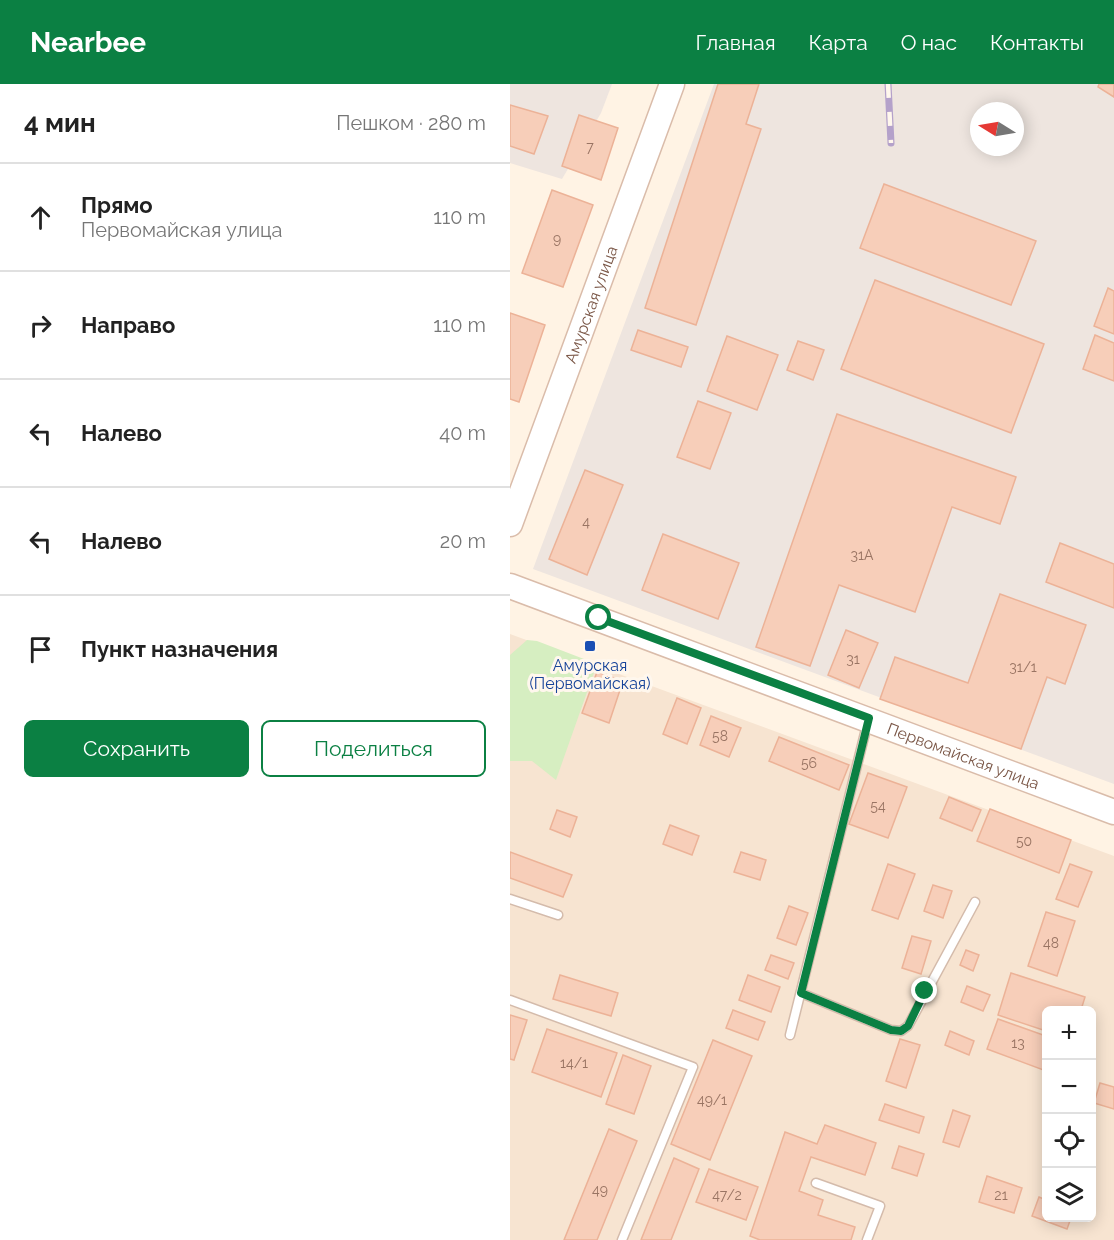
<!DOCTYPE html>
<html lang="ru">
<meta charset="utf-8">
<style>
:root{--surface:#fff;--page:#f2f2f2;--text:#222;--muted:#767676;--line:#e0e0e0;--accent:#0b8043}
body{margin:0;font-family:Raleway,sans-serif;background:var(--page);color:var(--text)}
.controls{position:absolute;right:18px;bottom:18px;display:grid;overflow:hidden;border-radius:9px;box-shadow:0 3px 15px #0003}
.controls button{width:54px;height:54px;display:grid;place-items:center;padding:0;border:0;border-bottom:2px solid var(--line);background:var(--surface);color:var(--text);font:30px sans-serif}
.compass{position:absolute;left:460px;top:18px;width:54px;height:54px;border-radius:50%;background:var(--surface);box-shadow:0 3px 15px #0003;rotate:281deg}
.stop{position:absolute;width:18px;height:18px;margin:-14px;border:4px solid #0b8043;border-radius:50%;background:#fff}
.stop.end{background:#0b8043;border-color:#fff;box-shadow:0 2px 6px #0008}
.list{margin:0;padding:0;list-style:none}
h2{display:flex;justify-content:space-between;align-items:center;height:78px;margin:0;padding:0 24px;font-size:26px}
h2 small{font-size:20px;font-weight:400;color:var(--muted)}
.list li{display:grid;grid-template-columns:39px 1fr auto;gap:18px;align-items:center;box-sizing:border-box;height:108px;padding:0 24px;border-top:2px solid var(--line)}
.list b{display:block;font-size:22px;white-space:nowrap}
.list p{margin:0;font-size:20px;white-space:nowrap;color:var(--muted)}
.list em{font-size:20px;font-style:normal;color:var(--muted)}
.actions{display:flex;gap:12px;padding:18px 24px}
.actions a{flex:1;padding:14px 0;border:2px solid var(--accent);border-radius:9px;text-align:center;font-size:21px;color:var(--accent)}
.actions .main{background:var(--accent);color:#fff}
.icon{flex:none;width:33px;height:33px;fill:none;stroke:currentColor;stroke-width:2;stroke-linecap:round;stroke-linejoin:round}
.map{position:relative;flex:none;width:604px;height:1156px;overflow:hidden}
header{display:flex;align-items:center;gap:36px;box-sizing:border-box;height:84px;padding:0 30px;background:var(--accent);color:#fff}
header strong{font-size:28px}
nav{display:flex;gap:33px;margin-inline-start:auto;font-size:21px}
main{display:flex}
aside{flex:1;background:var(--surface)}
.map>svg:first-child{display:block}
.residential{fill:#f7e4d1;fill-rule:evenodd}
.industrial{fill:#eee5df;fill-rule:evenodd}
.green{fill:#d6eec1}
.building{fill:#f7ceb9;stroke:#ecb297;stroke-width:1.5}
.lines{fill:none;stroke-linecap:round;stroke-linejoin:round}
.lane-casing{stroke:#d4bbab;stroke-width:11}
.secondary-casing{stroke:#dabcaa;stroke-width:27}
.lane{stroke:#fff;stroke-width:8}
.secondary{stroke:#fff;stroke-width:24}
.rail-casing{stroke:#b4a1ca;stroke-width:7}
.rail{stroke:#fff7ed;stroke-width:4.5;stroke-dasharray:14;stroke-linecap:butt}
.route{stroke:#0b8043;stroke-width:8}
.transit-dot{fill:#1a4fb4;stroke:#fff7ed;stroke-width:2}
.labels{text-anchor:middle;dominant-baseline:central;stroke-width:6;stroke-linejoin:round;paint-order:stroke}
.number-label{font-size:14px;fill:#997463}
.street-label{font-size:16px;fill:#7a5646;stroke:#fff7ed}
.transit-label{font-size:16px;fill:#164399;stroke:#fff7ed}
</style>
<header>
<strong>Nearbee</strong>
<nav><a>Главная</a><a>Карта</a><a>О нас</a><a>Контакты</a></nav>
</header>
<main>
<aside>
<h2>4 мин<small>Пешком · 280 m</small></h2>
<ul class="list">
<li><svg class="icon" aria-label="ahead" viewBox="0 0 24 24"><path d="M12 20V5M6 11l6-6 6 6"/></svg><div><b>Прямо</b><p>Первомайская улица</p></div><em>110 m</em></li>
<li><svg class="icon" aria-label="right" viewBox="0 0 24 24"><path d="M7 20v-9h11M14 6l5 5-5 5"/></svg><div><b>Направо</b></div><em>110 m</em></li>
<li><svg class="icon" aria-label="left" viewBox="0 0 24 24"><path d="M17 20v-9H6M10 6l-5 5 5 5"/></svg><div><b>Налево</b></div><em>40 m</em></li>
<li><svg class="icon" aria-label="left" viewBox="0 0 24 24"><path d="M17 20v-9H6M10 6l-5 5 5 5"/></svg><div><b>Налево</b></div><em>20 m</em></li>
<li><svg class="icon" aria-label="arrive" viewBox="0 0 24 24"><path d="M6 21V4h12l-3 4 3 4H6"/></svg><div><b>Пункт назначения</b></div></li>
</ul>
<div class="actions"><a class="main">Сохранить</a><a>Поделиться</a></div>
</aside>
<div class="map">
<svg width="604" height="1156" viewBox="0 0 604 1156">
<rect width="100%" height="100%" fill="#fff3e4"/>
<path class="residential" d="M0,550L604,772V1156H0ZM536,926H582V1134H536Z"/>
<g class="industrial">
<path d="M0,0H102L91,29L52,95L0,79Z"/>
<path d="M204,0H604V700L23,485ZM469,27H505V63H469Z"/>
</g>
<path class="green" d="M17,556L27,557L87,580L46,696L22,677H0V571Z"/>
<g class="building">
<path d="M208,0H249L236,40L251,45L186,241L135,224Z"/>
<path d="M589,0H604V13L588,3Z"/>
<path d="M0,21L38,32L24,70L0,62Z"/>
<path d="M69,31L108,44L91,96L52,82Z"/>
<path d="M374,100L526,157L501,221L350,164Z"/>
<path d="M42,106L83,121L53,203L12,189Z"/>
<path d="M365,196L534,260L501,349L331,285Z"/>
<path d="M598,204L604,207V250L584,242Z"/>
<path d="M0,229L35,241L9,318L0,315Z"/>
<path d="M128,246L178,263L171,283L121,266Z"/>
<path d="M585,251L604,259V297L573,285Z"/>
<path d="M217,252L268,271L247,326L197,307Z"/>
<path d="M288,257L314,266L303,296L277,286Z"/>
<path d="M188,317L221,329L200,385L167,373Z"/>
<path d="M327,330L506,393L490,440L442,423L405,528L329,501L300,582L246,563Z"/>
<path d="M75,386L113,401L77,491L39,475Z"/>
<path d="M153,450L229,479L208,535L132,506Z"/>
<path d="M550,459L604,480V524L536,498Z"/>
<path d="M490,510L576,541L555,600L537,593L511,665L370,615L385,573L458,599Z"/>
<path d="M336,546L368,559L349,604L318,591Z"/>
<path d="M87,588L113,597L99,639L72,629Z"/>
<path d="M167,614L191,624L177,660L153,650Z"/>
<path d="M201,632L231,644L219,673L190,661Z"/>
<path d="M269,653L339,681L329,706L259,677Z"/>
<path d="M358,689L397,703L378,754L339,740Z"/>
<path d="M439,713L471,726L462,747L430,734Z"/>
<path d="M480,725L561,756L549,789L467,757Z"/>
<path d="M47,726L67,733L60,753L40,745Z"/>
<path d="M160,741L189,752L182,771L153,760Z"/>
<path d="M0,768L62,791L53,813L0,794Z"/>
<path d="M231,768L256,776L250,796L224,788Z"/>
<path d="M378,780L405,790L388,835L362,826Z"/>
<path d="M560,780L582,788L568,823L546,815Z"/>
<path d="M423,801L442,807L433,834L414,827Z"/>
<path d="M279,822L298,829L286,861L267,854Z"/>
<path d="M536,828L565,837L547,892L518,882Z"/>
<path d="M402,852L421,857L411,890L392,884Z"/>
<path d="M456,866L469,871L463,887L450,881Z"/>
<path d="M261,871L284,879L278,895L255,886Z"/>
<path d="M501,889L575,913L571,926H536V947L488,931Z"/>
<path d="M50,891L108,909L101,932L43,915Z"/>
<path d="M238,891L270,903L261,928L229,916Z"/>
<path d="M457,902L480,911L473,927L451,918Z"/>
<path d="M223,926L255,938L248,956L216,944Z"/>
<path d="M0,931L17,936L4,976L0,975Z"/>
<path d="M488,935L536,952V987L477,965Z"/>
<path d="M37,945L107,969L91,1013L22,988Z"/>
<path d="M440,947L464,957L459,971L435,961Z"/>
<path d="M390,955L410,961L396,1004L376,997Z"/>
<path d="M203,956L242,972L200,1076L161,1060Z"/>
<path d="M113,971L141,982L124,1030L96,1020Z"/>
<path d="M590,999L604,1003V1025L584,1019Z"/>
<path d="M375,1020L414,1033L409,1049L369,1036Z"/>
<path d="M443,1026L460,1032L449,1063L433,1058Z"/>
<path d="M315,1041L366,1059L355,1091L301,1073L289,1107L313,1116L308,1131L345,1143L341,1156H250L240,1152L275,1048L307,1060Z"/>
<path d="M99,1045L127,1057L87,1156H54Z"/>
<path d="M389,1062L414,1070L407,1092L382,1084Z"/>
<path d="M164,1074L189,1085L161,1156H131Z"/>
<path d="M199,1085L248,1103L236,1136L186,1118Z"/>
<path d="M477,1092L512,1104L504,1129L469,1118Z"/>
<path d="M529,1113L536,1116V1134H561L557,1145L522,1132Z"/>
</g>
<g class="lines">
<g class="lane-casing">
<g id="lane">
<path d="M0,815L48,831"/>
<path d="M291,909L381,946L391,947L398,942L465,818"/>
<path d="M0,916L183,983L112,1156"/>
<path d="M280,951L358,637"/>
<path d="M306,1099L370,1122L357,1156"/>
</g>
</g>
<g class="secondary-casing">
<g id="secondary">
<path id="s1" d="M0,440L162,0"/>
<path id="s2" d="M0,502L604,728"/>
</g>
</g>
<use href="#lane" class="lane"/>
<use href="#secondary" class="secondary"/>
<g class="rail-casing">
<path id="rail" d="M378,0L381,59"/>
</g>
<use href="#rail" class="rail"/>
</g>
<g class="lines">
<path class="route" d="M89,534L359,634L291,909L381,946L391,947L398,942L415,907"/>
</g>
<rect class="transit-dot" x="74" y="556" width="12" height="12" rx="3"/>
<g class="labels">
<g class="number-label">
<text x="80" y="63">7</text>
<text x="47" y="155">9</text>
<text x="76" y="438">4</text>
<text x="352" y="471">31А</text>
<text x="343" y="575">31</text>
<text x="513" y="583">31/1</text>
<text x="210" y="652">58</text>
<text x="299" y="679">56</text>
<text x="368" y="722">54</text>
<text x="514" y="757">50</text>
<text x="541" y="859">48</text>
<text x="508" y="959">13</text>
<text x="64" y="979">14/1</text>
<text x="202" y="1016">49/1</text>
<text x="90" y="1106">49</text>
<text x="217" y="1111">47/2</text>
<text x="491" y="1111">21</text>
</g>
<g class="street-label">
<text stroke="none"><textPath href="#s1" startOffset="234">Амурская улица</textPath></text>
<text stroke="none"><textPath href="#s2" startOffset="484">Первомайская улица</textPath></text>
</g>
<g class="transit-label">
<text x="80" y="581">Амурская<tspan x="80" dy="18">(Первомайская)</tspan></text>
</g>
</g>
</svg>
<div class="controls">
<button>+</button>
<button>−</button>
<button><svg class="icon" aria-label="locate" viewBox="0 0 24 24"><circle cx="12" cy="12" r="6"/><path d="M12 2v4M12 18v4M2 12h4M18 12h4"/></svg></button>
<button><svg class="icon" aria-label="layers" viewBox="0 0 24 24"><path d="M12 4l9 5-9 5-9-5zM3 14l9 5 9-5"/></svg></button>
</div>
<svg class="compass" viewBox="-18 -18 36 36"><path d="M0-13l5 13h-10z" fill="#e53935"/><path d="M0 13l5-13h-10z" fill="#767676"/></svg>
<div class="stop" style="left:89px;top:534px"></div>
<div class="stop end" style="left:415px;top:907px"></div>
</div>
</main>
